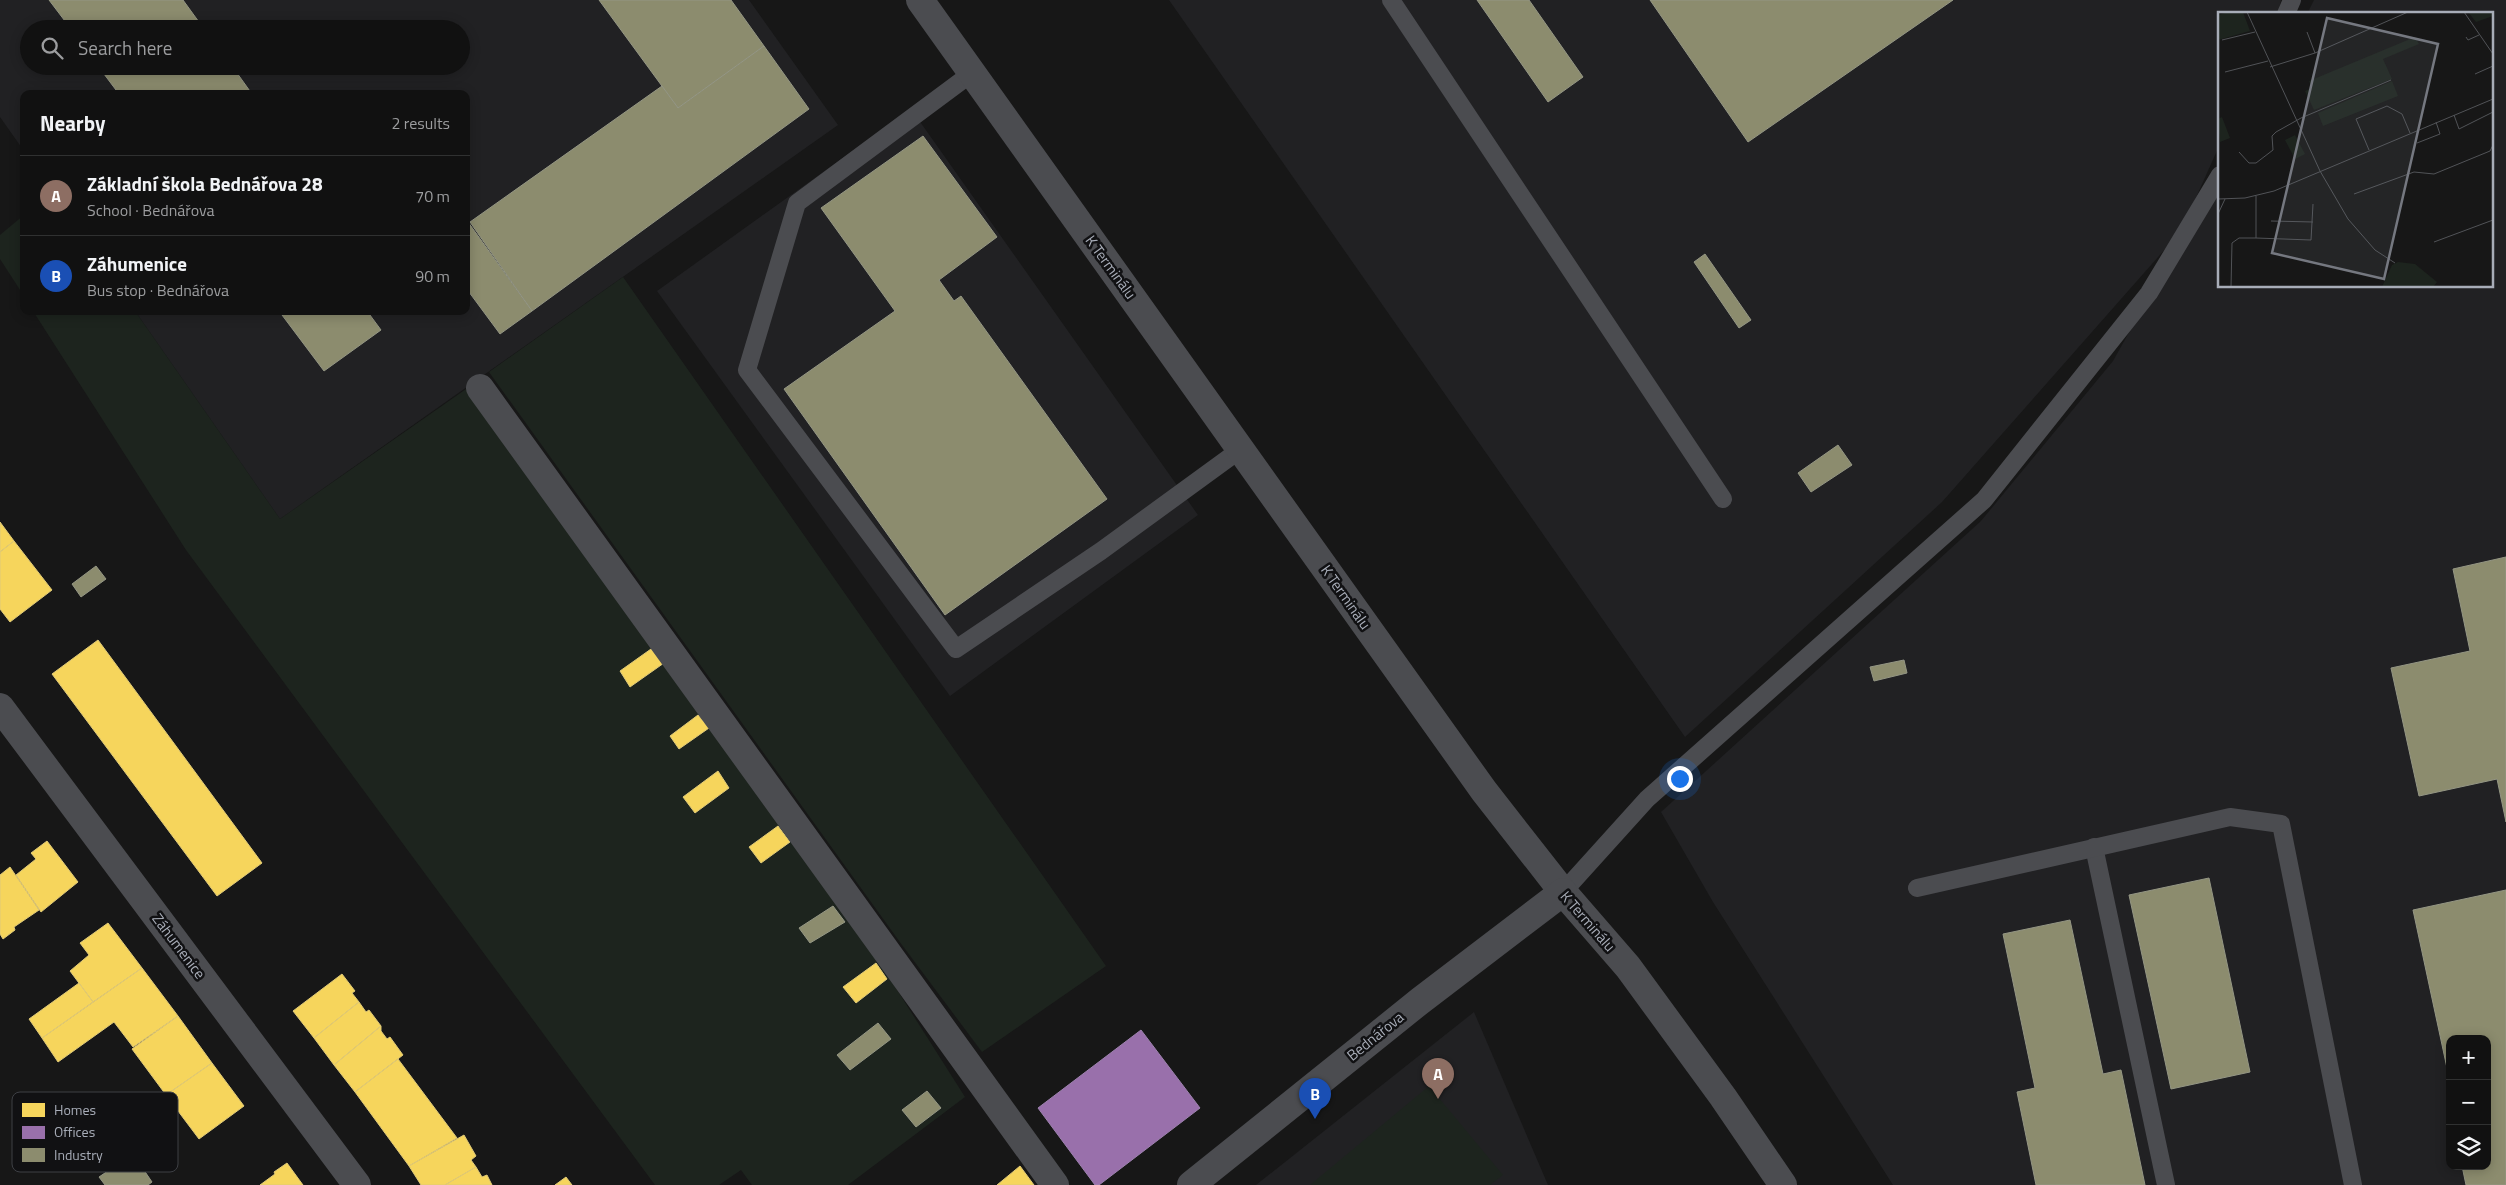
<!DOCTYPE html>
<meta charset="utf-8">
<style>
:root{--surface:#111;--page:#1a1a1a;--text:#f1f3f6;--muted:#9c9d9f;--line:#303131;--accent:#0f766e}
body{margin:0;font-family:"Titillium Web",sans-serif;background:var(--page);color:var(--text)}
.controls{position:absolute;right:15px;bottom:15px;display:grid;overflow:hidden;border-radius:10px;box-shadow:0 2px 12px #0003}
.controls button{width:45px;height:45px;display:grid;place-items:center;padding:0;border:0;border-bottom:1px solid var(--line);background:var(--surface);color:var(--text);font:25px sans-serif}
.you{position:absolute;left:1679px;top:778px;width:18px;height:18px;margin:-12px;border:4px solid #fff;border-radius:50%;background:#1a73e8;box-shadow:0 0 0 8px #1a73e833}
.badge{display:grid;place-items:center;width:32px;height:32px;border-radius:50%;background:var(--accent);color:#fff;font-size:16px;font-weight:700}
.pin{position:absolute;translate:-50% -41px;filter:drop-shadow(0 1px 2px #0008)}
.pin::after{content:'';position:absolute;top:26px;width:18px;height:15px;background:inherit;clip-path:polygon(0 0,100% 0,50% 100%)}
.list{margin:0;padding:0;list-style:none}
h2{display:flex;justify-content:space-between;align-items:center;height:65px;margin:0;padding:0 20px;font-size:21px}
h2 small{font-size:16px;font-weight:400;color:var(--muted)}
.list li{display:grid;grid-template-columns:32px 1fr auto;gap:15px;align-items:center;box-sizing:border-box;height:80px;padding:0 20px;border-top:1px solid var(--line)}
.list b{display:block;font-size:19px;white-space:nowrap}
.list p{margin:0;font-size:16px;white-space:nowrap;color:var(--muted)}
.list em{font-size:16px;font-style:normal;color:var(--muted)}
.icon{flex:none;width:28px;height:28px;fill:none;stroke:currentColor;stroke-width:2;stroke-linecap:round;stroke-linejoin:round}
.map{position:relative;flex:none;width:2506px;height:1185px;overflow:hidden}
.search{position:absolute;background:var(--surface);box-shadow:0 2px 12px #0003;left:20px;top:20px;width:450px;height:55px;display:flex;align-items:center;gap:12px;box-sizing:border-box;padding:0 18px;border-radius:28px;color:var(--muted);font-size:19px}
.panel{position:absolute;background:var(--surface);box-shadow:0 2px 12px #0003;left:20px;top:90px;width:450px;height:225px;border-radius:10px}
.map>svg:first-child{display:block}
.built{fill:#212123;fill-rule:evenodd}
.green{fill:#1d241e}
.homes{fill:#f6d55c;stroke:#dfc978}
.offices{fill:#9970ab;stroke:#9e82af}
.industry{fill:#8c8c6e;stroke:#949684}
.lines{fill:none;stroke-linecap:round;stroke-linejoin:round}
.lane{stroke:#4b4c50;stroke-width:18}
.street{stroke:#4b4c50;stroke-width:28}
.labels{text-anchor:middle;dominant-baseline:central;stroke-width:5;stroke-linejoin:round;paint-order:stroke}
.street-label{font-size:15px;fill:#a8adb8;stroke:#111113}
.inset-road{fill:none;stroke:#515357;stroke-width:1}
.view{fill:#757880;fill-opacity:0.15;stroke:#757880;stroke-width:2.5}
.inset-edge{fill:none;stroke:#a8adb8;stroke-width:2.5}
.key{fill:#111113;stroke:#3e4045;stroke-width:1}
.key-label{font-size:14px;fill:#a8adb8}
</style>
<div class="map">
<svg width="2506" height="1185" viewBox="0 0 2506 1185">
<rect width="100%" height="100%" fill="#171717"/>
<g class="built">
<path d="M0,0H749L838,125L280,519L135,311H466V94H24V151L0,117ZM29,29H461V66H29Z"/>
<path d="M1169,0H2281L2278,14H2220V144L2181,231L1942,502L1685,737Z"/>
<path d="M2314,0H2506V1185H1893L1713,902L1661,812L1981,521L2113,361L2220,170V286H2492V14H2307ZM2450,1039H2487V1166H2450Z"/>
<path d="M911,109L1198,515L950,696L657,291Z"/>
<path d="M1474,1012L1548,1185H1256Z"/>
</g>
<g class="green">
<path d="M24,215V296L0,259V235Z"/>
<path d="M623,277L1106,966L982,1052L902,945L489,372Z"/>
<path d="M33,311H135L280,519L469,387L873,952L965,1097L848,1185H752L741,1170L719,1185H655L186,550Z"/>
<path d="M1429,1086L1503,1175L1490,1185H1310Z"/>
</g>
<g class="homes">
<path d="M0,522L14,541L0,552Z"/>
<path d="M14,541L52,590L10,622L0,609V552Z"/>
<path d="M98,640L262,863L217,896L52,674Z"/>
<path d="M651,649L664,663L630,687L620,671Z"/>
<path d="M698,715L709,728L679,749L670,736Z"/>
<path d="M718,771L729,788L695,813L683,797Z"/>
<path d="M778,826L790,842L761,863L749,847Z"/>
<path d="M47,841L78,882L41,912L16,875L36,859L31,853Z"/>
<path d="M10,867L39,910L14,927L15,930L3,939L0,934V875Z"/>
<path d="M108,923L142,968L93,1002L70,971L89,955L80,943Z"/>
<path d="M876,963L887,979L856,1003L843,987Z"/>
<path d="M142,968L178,1016L133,1047L114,1022L58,1062L42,1038Z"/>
<path d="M342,974L355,991L352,993L359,1002L314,1038L293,1011Z"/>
<path d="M79,983L93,1002L42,1038L29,1019Z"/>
<path d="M359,1002L366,1012L369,1010L381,1026L334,1065L314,1038Z"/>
<path d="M178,1016L212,1063L166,1095L132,1049Z"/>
<path d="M381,1026V1031L387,1039L390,1037L403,1055L355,1092L334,1065Z"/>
<path d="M398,1059L457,1138L409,1166L355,1092Z"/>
<path d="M212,1063L244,1106L199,1139L166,1095Z"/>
<path d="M464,1135L476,1156L471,1160L476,1167L445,1185H421L409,1166Z"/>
<path d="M287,1163L303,1185H260L275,1174L274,1172Z"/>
<path d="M1020,1166L1034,1185H997Z"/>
<path d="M476,1167L482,1177L487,1175L492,1185H445Z"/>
<path d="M566,1177L572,1185H555Z"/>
</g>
<path class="offices" d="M1141,1030L1200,1108L1099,1185H1095L1038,1108Z"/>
<g class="industry">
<path d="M49,0H183L204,29H71Z"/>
<path d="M599,0H731L764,46L678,108Z"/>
<path d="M1477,0H1529L1583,77L1548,102Z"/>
<path d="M1650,0H1953L1748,142Z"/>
<path d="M764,46L809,109L532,311L470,222L662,86L678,108Z"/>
<path d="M98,66H232L252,94H119Z"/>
<path d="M923,136L997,237L939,280L954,301L961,296L1107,499L945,615L784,389L895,311L821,208Z"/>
<path d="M468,222L532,311L500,334L466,288V223Z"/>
<path d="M1705,254L1751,320L1739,328L1694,262Z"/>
<path d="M279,311H367L381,330L324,371Z"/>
<path d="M1838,445L1852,465L1811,492L1798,473Z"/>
<path d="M2506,557V822L2497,779L2419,796L2391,668L2470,651L2453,569Z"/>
<path d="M96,566L106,579L81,597L72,584Z"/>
<path d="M1904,660L1907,673L1874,681L1870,667Z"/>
<path d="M2209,878L2250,1072L2171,1089L2129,895Z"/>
<path d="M2506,890V1185H2466L2462,1166H2487V1039H2450V1082L2413,910Z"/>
<path d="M833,906L845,922L810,943L799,928Z"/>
<path d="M2070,920L2103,1074L2121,1070L2145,1185H2036L2017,1092L2035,1088L2003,934Z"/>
<path d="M878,1023L891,1039L850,1070L837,1055Z"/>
<path d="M927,1091L941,1108L916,1127L902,1110Z"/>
<path d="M133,1154L152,1182L148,1185H105L99,1177Z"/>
</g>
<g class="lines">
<g class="lane">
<path d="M1391,0L1723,499"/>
<path d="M2286,14L2292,0"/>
<path d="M972,73L797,203L747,370L956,649L1101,551L1241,449"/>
<path d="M2094,847L2166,1185"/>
<path d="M1917,888L2230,817L2281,824L2353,1185"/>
<path d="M1563,892L1647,799L1984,500L2149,293L2220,175"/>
</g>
<g class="street">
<path d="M920,0L1484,791L1563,892L1628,967L1723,1097L1783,1185"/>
<path d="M480,388L1055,1185"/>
<path d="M0,707L357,1185"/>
<path d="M1191,1185L1420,1001L1563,892"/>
</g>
</g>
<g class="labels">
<g class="street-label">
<text transform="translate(1111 267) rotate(54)">K Terminálu</text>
<text transform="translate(1346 597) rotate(55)">K Terminálu</text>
<text transform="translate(1588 921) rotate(49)">K Terminálu</text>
<text transform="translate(179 946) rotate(53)">Záhumenice</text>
<text transform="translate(1375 1036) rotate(-39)">Bednářova</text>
</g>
</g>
<g transform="translate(2218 12)">
<rect width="275" height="275" fill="#171717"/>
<path d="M10,0H25L32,19L0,28V3ZM250,0H275V4L258,10ZM197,25L201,32L165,47L174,67L96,98L87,79L94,76L91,69ZM174,69L180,84L105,114L100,101ZM4,105L12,126L2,130L0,107ZM77,123L87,142L77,147L67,128ZM180,250L197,252L219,270L215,275H164L174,253Z" fill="#1d241e"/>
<path class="inset-road" d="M29,0L102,159L130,207L157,238L177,251M246,0L275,42M89,20L97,41M248,25L250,28L261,23M4,28L37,20M52,55L97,41L190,0M7,60L50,49M257,62L275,54M236,103L241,117L275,100M199,131L222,122L218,110M151,138L138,107L169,94L184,102L192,121M21,140L31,151H38L55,138L54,124L58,120L83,106L173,68M136,182L196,160L216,162L272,139L275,133M38,184V226L93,228L95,192M0,187L27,186L56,179L275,87M0,202L7,187M53,209L95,210M216,230L275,208M13,275L14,231L21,226H38"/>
<path class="view" d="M109,6L220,32L166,267L54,241Z"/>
<rect width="275" height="275" class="inset-edge"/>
</g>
<rect x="12" y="1092" width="166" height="80" rx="8" class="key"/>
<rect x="22" y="1103" width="23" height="14" fill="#f6d55c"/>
<rect x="22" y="1126" width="23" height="13" fill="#9970ab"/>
<rect x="22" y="1148" width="23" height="14" fill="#8c8c6e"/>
<g class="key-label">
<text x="54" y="1115">Homes</text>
<text x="54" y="1137">Offices</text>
<text x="54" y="1160">Industry</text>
</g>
</svg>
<div class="controls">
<button>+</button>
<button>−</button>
<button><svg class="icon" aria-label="layers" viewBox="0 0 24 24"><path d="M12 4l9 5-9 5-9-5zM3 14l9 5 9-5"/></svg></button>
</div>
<div class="you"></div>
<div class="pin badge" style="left:1438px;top:1099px;background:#8d6e63">A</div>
<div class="pin badge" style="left:1315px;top:1119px;background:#1a4fb4">B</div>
<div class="search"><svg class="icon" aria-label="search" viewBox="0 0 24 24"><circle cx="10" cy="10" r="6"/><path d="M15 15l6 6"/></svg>Search here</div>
<section class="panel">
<h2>Nearby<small>2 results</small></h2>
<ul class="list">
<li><span class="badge" style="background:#8d6e63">A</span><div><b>Základní škola Bednářova 28</b><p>School · Bednářova</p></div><em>70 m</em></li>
<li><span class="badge" style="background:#1a4fb4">B</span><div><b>Záhumenice</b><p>Bus stop · Bednářova</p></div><em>90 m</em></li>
</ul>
</section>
</div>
